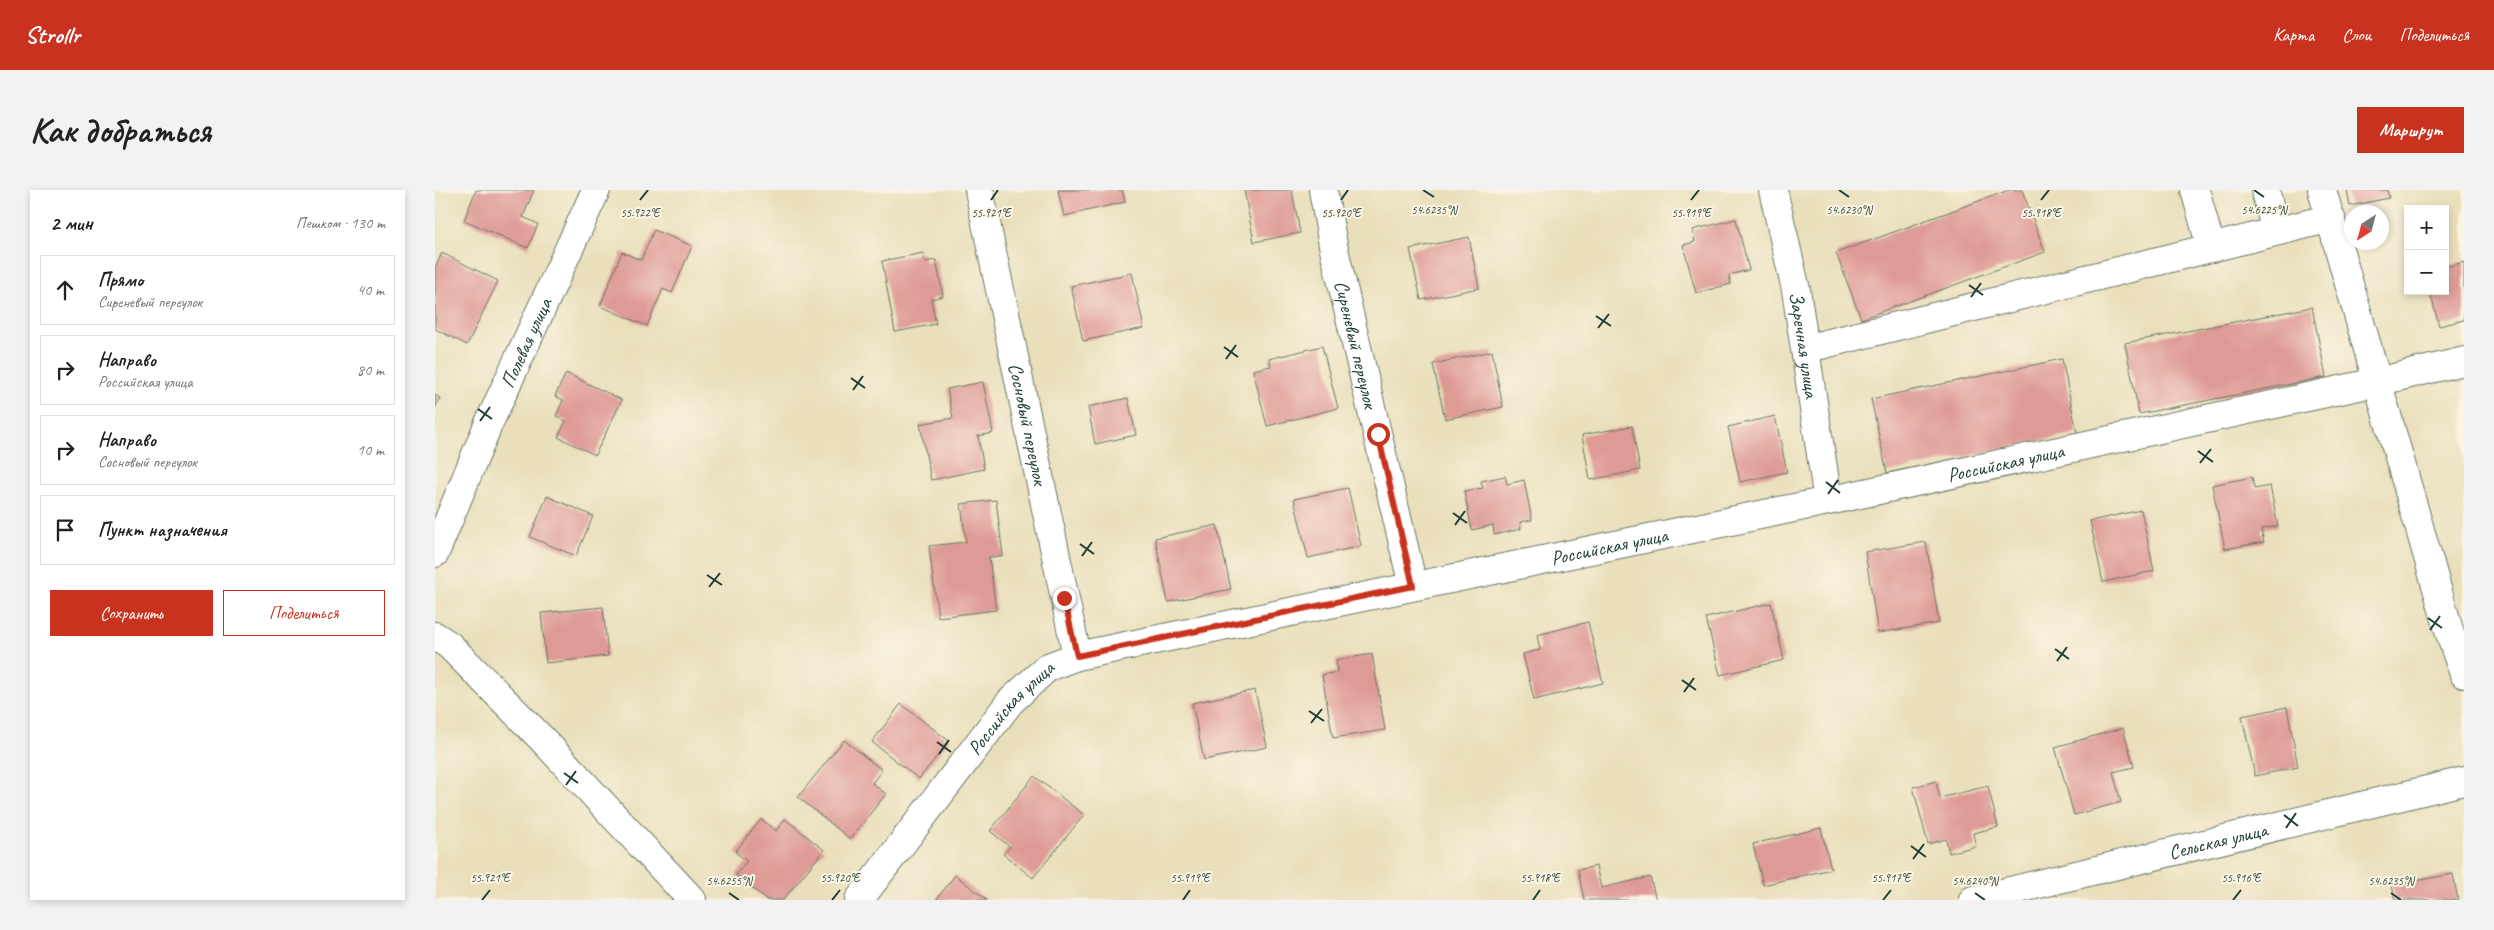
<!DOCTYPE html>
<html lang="ru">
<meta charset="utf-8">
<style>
:root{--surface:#fff;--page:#f2f2f2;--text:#222;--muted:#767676;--line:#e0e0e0;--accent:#c8321e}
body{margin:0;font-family:Caveat,sans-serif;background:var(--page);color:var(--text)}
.controls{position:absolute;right:15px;top:15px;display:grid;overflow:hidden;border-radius:0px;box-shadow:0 2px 8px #0003}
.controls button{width:45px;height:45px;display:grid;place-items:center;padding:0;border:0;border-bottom:1px solid var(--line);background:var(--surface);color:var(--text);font:25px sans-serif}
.compass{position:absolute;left:1909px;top:15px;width:45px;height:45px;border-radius:50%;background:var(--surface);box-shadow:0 2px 8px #0003;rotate:216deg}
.stop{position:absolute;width:15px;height:15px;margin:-11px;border:4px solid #c8321e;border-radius:50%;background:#fff}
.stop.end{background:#c8321e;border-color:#fff;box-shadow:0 1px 5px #0008}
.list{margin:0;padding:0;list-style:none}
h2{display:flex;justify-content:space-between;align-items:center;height:65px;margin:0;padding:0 20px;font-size:21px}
h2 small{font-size:16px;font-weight:400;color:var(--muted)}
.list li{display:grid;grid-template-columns:32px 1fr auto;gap:15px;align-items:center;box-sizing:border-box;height:70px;margin:0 10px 10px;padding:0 10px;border:1px solid var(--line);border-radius:0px}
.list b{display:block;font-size:19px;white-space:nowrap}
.list p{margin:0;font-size:16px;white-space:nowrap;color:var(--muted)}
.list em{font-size:16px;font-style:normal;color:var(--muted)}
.actions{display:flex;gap:10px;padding:15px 20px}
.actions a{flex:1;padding:11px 0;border:1px solid var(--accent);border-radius:0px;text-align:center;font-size:18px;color:var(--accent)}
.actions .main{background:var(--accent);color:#fff}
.icon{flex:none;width:28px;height:28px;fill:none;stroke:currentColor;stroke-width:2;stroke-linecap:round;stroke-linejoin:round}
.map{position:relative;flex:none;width:2029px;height:710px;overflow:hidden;border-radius:0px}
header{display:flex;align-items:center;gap:30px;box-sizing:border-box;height:70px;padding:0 25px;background:var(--accent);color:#fff}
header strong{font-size:24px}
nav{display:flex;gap:28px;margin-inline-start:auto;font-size:18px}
.intro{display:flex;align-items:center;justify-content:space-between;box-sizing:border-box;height:120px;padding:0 30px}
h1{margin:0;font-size:35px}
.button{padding:12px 22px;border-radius:0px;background:var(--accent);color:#fff;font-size:18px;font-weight:700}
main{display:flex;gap:30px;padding:0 30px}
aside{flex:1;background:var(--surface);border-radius:0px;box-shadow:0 2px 8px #0003}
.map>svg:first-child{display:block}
.building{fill:#de9a95}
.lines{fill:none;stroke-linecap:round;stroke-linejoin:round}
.minor-casing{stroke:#667663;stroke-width:30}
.minor{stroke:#fff;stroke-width:28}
.route{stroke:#c8321e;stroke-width:6}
.ticks{fill:none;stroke:#1f3d34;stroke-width:2}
.labels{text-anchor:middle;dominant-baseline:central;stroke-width:4;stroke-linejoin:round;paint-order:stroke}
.street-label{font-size:20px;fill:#1f3d34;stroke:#fcf5e5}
.ticks-label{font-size:12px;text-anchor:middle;fill:#1f3d34;stroke:#fcf5e5;stroke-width:4;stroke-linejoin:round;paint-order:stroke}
</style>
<header>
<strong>Strollr</strong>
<nav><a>Карта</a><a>Слои</a><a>Поделиться</a></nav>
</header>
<div class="intro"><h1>Как добраться</h1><a class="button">Маршрут</a></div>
<main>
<aside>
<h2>2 мин<small>Пешком · 130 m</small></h2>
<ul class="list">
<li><svg class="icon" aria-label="ahead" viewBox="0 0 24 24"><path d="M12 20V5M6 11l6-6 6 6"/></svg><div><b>Прямо</b><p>Сиреневый переулок</p></div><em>40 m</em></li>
<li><svg class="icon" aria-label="right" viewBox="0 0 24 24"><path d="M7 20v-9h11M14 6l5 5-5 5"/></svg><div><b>Направо</b><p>Российская улица</p></div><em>80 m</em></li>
<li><svg class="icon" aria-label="right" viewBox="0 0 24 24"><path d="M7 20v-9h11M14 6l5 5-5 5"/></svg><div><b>Направо</b><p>Сосновый переулок</p></div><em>10 m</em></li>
<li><svg class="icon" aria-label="arrive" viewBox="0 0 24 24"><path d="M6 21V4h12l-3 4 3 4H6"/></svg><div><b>Пункт назначения</b></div></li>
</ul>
<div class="actions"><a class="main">Сохранить</a><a>Поделиться</a></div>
</aside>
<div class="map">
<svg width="2029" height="710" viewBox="0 0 2029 710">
<rect width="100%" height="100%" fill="#fcf5e5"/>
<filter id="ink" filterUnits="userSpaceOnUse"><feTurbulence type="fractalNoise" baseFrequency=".02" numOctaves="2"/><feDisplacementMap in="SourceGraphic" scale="10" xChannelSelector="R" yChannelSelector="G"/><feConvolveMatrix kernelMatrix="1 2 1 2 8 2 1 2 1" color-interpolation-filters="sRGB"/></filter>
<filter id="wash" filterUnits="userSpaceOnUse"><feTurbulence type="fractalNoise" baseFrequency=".0096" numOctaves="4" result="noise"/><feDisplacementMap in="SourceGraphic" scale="20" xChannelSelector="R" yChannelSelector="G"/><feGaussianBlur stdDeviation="1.12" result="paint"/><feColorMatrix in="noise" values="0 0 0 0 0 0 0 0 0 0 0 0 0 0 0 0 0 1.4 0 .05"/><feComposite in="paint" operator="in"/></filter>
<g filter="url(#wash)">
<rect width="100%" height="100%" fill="#e9dfbb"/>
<g id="blocks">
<g class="building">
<path d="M41,0H99L88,27L103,34L93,58L29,30Z"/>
<path d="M623,0H687L690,12L629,26Z"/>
<path d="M809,0H857L865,43L819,52Z"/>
<path d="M1574,0H1587L1610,62L1426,129L1401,63Z"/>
<path d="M1912,0H1952L1954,8L1915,16Z"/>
<path d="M1301,29L1314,80L1294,85L1296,94L1261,103L1248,55L1260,52L1257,40Z"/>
<path d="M219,40L257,56L237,103L228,99L212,136L165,116L187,62L206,70Z"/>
<path d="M1034,47L1044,98L986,110L975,59Z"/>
<path d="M7,63L63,91L32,155L0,139V78Z"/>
<path d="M488,63L490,72L501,70L508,106L496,109L501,134L460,142L447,71Z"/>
<path d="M2029,72V130L2004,136L1995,101H2010V77Z"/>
<path d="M697,83L709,138L648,151L636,96Z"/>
<path d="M1877,117L1891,187L1704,224L1690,153Z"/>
<path d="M887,156L903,218L832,236L818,180L836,176L834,169Z"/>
<path d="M1057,161L1068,217L1010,229L998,174Z"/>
<path d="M1627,169L1642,243L1452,283L1436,209Z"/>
<path d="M131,183L187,210L160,265L123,247L131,231L121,226L128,210L120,206Z"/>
<path d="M548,192L558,243L543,246L549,279L496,290L485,234L518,228L512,199Z"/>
<path d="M0,205L5,208L0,218Z"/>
<path d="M693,208L701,245L660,254L653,217Z"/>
<path d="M1340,226L1352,282L1305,292L1293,237Z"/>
<path d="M1197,236L1205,280L1155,290L1147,245Z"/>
<path d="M1070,286L1072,294L1089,290L1097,330L1085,332L1086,339L1059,345L1058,335L1037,340L1029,301L1048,298L1046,291Z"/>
<path d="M1817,287L1819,299L1835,296L1843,336L1826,339L1829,352L1790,359L1777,295Z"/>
<path d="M913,298L926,356L873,368L859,309Z"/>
<path d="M112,306L158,326L141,366L95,347Z"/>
<path d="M561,310L568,366L554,367L561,420L503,427L494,356L531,352L526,314Z"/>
<path d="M1706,320L1719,381L1668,392L1655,331Z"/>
<path d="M782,335L796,399L733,412L720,348Z"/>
<path d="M1491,352L1504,433L1443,443L1430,362Z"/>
<path d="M1336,413L1349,470L1285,485L1271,428Z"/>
<path d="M168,417L173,466L111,473L106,423Z"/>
<path d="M1153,432L1168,493L1099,510L1088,464L1105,460L1102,445Z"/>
<path d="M937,464L950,540L898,548L887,485L902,482L901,470Z"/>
<path d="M820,500L832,557L769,570L757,513Z"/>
<path d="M466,514L514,551L484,589L437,552Z"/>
<path d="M1852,517L1863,577L1820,586L1807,526Z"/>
<path d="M1688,538L1699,577L1678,582L1686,612L1639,625L1620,557Z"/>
<path d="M409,550L447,580L437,593L451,604L415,649L363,607Z"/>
<path d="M599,586L649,625L598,688L568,664L575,657L555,641Z"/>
<path d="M1501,591L1505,608L1553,596L1563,637L1538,643L1541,656L1514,663L1511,649L1493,654L1478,597Z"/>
<path d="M326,629L341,641L350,629L389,660L348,710H332L301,685L312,671L300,662Z"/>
<path d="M1386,638L1396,679L1328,695L1318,654Z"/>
<path d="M1161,676L1166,698L1215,687L1221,710H1149L1143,680Z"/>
<path d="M2018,684L2023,710H1960L1957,695Z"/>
<path d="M520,685L552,710H501Z"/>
</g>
</g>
</g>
<g filter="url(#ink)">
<use href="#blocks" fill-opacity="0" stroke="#667663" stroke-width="1"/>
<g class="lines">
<g class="minor-casing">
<g id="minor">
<path id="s1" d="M544,0L642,466"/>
<path id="s2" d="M888,0L898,55L978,396"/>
<path id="s3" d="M1338,0L1361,100L1393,311"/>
<path d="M1760,0L1776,58"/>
<path d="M1830,0L1841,41"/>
<path d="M1887,0L2016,447L2029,484"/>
<path d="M1370,159L1896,28"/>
<path id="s4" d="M0,363L53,235L161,0"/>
<path d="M0,446L14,455L109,551L257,710"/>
<path id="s5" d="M424,710L575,512L613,477L642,466L1393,311L1942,192L2029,171"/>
<path id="s6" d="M1538,710L2029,591"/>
</g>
</g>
<use href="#minor" class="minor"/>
</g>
</g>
<g class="lines" filter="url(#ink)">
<path class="route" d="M629,408L642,466L978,396L943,244"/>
</g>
<path class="ticks" d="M988,0L999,7M1404,0L1414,7M1819,0L1829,7M205,10L213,0M556,10L563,0M906,10L913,0M1256,10L1264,0M1606,10L1614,0M1534,95L1548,105M1536,107L1546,93M1161,126L1176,136M1163,138L1174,124M789,157L803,167M791,169L801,155M416,188L430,198M418,200L428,186M43,219L57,229M45,231L55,217M1763,261L1778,272M1765,273L1776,259M1391,292L1405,303M1393,304L1403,290M1018,323L1032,333M1020,335L1030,321M645,354L659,364M647,366L657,352M272,385L287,395M274,397L285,383M1993,428L2007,438M1995,440L2005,426M1620,459L1634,469M1622,471L1632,457M1247,490L1261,500M1249,502L1259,488M874,521L889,531M876,533L887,519M502,552L516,562M504,564L514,550M129,583L143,593M131,595L141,581M1849,625L1863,636M1851,638L1861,623M1476,656L1491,667M1478,669L1489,654M294,703L304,710M1540,703L1550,710M1956,703L1966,710M47,710L55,700M397,710L405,700M748,710L755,700M1098,710L1105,700M1448,710L1456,700M1798,710L1806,700"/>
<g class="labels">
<g class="street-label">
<text stroke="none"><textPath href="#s4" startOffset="229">Полевая улица</textPath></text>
<text stroke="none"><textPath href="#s2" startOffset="158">Сиреневый переулок</textPath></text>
<text stroke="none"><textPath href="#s3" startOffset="158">Заречная улица</textPath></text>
<text stroke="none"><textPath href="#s1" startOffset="239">Сосновый переулок</textPath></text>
<text stroke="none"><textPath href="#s5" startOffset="1280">Российская улица</textPath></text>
<text stroke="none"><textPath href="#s5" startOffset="875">Российская улица</textPath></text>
<text stroke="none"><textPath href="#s5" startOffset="245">Российская улица</textPath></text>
<text stroke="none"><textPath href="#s6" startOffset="252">Сельская улица</textPath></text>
</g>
</g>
<g class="ticks-label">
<text x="999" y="24">54.6235°N</text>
<text x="1414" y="24">54.6230°N</text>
<text x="1829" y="24">54.6225°N</text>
<text x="205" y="27">55.922°E</text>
<text x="906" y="27">55.920°E</text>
<text x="1256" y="27">55.919°E</text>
<text x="1606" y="27">55.918°E</text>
<text x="556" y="27">55.921°E</text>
<text x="55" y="692">55.921°E</text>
<text x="405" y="692">55.920°E</text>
<text x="755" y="692">55.919°E</text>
<text x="1105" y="692">55.918°E</text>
<text x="1456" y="692">55.917°E</text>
<text x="1806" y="692">55.916°E</text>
<text x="294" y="695">54.6255°N</text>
<text x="1540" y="695">54.6240°N</text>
<text x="1956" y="695">54.6235°N</text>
</g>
</svg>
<div class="controls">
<button>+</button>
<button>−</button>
</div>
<svg class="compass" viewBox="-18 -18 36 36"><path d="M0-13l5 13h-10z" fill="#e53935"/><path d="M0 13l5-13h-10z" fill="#767676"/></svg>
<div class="stop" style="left:943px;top:244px"></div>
<div class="stop end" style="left:629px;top:408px"></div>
</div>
</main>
